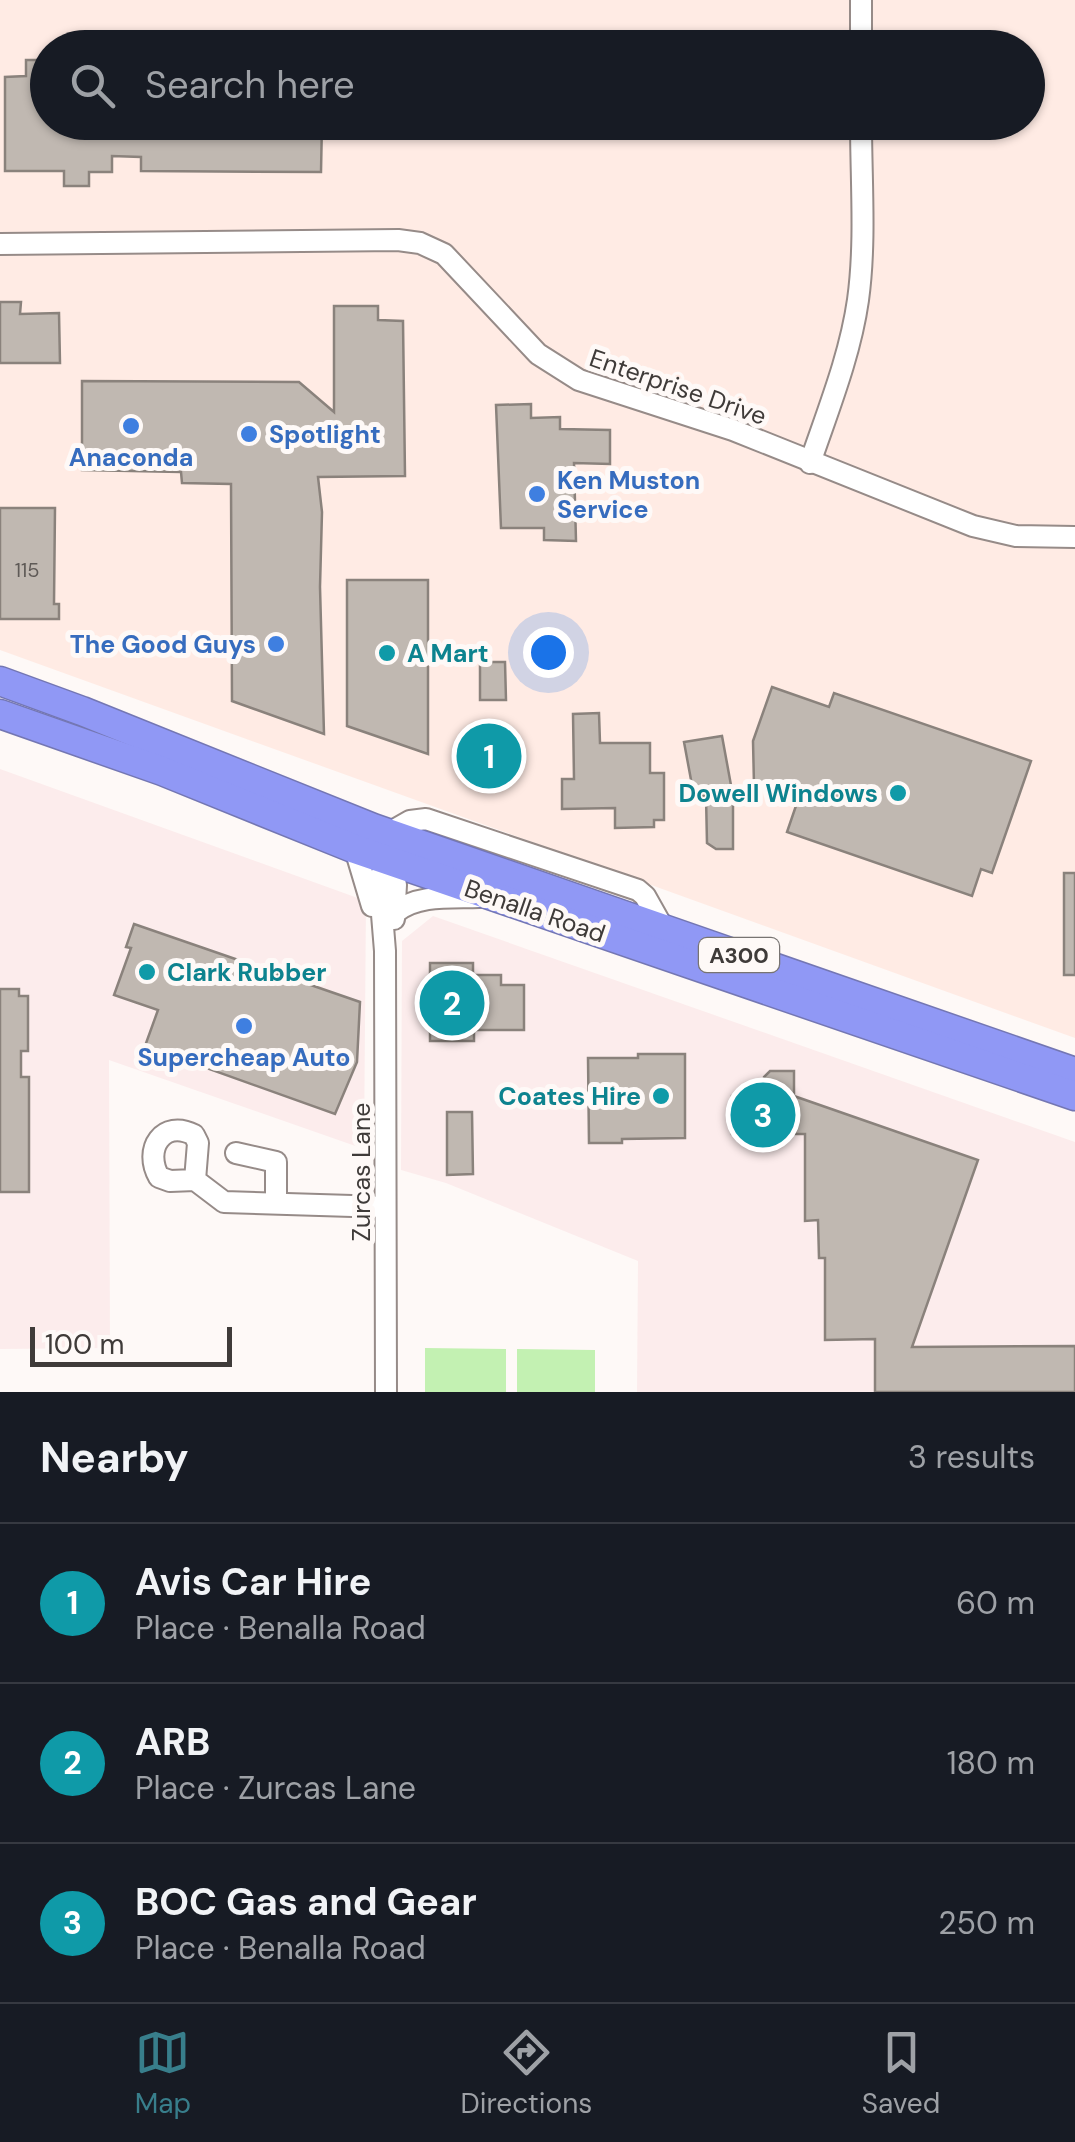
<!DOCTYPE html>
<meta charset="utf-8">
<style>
:root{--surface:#171b24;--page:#242831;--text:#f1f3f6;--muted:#9ea1a6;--line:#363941;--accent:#387e8b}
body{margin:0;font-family:"DM Sans",sans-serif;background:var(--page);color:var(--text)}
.scale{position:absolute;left:30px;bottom:25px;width:202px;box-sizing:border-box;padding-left:10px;border:5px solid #3f3b39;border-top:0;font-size:28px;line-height:35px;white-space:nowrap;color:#3f3b39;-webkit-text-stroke:8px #fef9f7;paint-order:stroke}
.you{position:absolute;left:548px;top:652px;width:35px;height:35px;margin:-25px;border:8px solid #fff;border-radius:50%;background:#1a73e8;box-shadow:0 0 0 15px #1a73e833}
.badge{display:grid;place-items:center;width:65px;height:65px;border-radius:50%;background:var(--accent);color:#fff;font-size:32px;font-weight:700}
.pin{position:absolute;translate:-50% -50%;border:5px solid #fff;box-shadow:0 2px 10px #0006}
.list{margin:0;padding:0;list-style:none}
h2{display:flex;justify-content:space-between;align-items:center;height:130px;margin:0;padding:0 40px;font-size:42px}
h2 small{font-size:32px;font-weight:400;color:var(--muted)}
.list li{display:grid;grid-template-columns:65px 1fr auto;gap:30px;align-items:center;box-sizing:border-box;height:160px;padding:0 40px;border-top:2px solid var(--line)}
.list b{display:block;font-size:38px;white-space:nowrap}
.list p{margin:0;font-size:32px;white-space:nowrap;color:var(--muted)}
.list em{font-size:32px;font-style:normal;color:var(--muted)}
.icon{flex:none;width:55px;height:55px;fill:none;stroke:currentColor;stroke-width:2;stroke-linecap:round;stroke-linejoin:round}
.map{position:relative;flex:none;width:1075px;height:1392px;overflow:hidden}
.search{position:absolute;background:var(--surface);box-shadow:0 2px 8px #0004;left:30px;right:30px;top:30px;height:110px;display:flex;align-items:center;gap:25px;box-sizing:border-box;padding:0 35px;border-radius:55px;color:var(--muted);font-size:38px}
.sheet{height:610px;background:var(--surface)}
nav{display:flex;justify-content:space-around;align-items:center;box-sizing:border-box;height:140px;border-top:2px solid var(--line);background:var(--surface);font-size:28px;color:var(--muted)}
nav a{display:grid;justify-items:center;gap:5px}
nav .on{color:var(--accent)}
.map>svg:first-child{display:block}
.commercial{fill:#fcecec}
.built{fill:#ffebe4;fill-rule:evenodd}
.green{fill:#c3f1b2}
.building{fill:#c0b8b1;stroke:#8a827c;stroke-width:2.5}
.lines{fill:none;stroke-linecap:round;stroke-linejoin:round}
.minor-casing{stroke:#968b88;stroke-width:24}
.highway-casing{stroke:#7477b3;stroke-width:31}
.minor{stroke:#fff;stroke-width:20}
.highway{stroke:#9098f5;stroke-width:28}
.shop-dot{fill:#3f7fe0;stroke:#fef9f7;stroke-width:4}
.culture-dot{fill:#0f9aa8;stroke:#fef9f7;stroke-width:4}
.labels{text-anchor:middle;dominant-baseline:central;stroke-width:10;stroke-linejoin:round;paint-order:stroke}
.number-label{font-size:20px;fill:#5f5a57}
.shield{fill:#fef9f7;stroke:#787472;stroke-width:2.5}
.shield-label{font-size:22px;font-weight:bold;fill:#3f3b39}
.street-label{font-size:25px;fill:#3f3b39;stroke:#fef9f7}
.shop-label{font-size:25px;font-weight:bold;fill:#366cbe;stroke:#fef9f7;text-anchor:start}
.culture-label{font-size:25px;font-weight:bold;fill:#0d838f;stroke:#fef9f7;text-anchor:start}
</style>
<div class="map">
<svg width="1075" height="1392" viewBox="0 0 1075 1392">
<rect width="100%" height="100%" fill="#fef9f7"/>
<g class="commercial">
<path d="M0,769L366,901L364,1149L109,1060L110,1348L0,1349Z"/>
<path d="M433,916L1075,1142V1392H637L638,1261L446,1183L401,1170L402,941Z"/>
</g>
<path class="built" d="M0,0H1075V1038L0,650ZM48,48H1028V122H48Z"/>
<g class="green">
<path d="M425,1348L506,1349V1392H425Z"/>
<path d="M517,1349L595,1350V1392H517Z"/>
</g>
<g class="building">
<path d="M26,60H48V122H322L321,172L141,171V157L112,156V172H89V186H64V171H5V77L26,76Z"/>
<path d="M0,302H21L20,314L59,313L60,363H0Z"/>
<path d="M334,306H378V320L403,321L405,476L318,477L322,512L320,587L324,734L232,701L231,484L182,483L181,472L82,470V381L299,382L334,412Z"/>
<path d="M531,404V418L560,417V429L610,430V464L574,463L576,541L544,540V528H501L496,405Z"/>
<path d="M0,508H55L54,604H59V619H0Z"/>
<path d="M347,580H428V754L347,726Z"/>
<path d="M480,662H505L506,700H480Z"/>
<path d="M772,687L829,707L834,693L1031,761L992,873L981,869L972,896L787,832L798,800L754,785L753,741Z"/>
<path d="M599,713L600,743H650V773H664V820H654V827L615,828V808L562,809V779H574L573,714Z"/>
<path d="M722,736L733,796V849H716L707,843L706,796H694L684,742Z"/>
<path d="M480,741H498L497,770H480Z"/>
<rect x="1064" y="873" width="11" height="102"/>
<path d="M134,924L360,1002L357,1062L335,1114L145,1046L158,1010L114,995L131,948L126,947Z"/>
<path d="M430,963H473V975H501V985H524V1030H474V1041H430Z"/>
<path d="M0,989H19V996H28V1051H21V1077H29V1192H0Z"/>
<path d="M638,1054H685V1138L622,1139V1143H589L588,1058H638Z"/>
<path d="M770,1071H794V1096L978,1160L912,1347L1075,1346V1392H875V1339L825,1340V1258H819L818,1220L805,1221V1134H732V1096H764V1077Z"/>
<path d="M447,1112H472L473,1174L447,1175Z"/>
</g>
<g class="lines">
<g class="minor-casing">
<g id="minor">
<path d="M861,0V48"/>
<path d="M0,244L398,240L420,243L444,254L538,354L579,380L733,430L973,526L1016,536L1075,537"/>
<path d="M810,463C828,410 850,356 858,300C866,242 861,181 861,122"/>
<path d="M389,833L410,821L426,819L638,890L645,896L663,928"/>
<path d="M355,849L372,906"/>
<path d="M391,862L396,885L394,919"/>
<path d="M396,912C418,894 452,898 479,897"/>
<path d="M236,1153L276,1162V1203"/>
<path d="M195,1180L198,1143L194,1135C163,1119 143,1149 159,1177L170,1181L195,1180L224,1202L385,1207"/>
<path d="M386,1392L385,951L379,878L391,862"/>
</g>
</g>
<g class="highway-casing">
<g id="highway">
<path d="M0,681L82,711L373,828L1075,1072"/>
<path d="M0,714L162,771L355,849L1075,1096"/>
</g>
</g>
<use href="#minor" class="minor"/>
<use href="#highway" class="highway"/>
</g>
<g class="shop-dot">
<circle cx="131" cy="426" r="10"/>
<circle cx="249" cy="434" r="10"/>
<circle cx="537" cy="494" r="10"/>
<circle cx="276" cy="644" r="10"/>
<circle cx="244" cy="1026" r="10"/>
</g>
<g class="culture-dot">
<circle cx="387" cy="653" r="10"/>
<circle cx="898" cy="793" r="10"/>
<circle cx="147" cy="972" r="10"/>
<circle cx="661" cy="1096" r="10"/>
</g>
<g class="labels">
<g class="number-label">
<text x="27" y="570">115</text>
</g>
<rect class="shield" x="699" y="938" width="80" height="34" rx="8"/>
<g class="shield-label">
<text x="739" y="955">A300</text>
</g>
<g class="street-label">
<text transform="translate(678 387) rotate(19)">Enterprise Drive</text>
<text transform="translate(535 911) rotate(19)">Benalla Road</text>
<text transform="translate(361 1172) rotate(-90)">Zurcas Lane</text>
</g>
<g class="shop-label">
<text x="269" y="434">Spotlight</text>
<text x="131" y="457" text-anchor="middle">Anaconda</text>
<text x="557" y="480">Ken Muston<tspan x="557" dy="29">Service</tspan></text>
<text x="256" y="644" text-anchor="end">The Good Guys</text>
<text x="244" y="1057" text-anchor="middle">Supercheap Auto</text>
</g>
<g class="culture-label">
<text x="407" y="653">A Mart</text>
<text x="878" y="793" text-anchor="end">Dowell Windows</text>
<text x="167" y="972">Clark Rubber</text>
<text x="641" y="1096" text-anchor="end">Coates Hire</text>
</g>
</g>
</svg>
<div class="scale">100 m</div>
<div class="you"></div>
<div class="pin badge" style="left:489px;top:756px;background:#0f9aa8">1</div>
<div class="pin badge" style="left:452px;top:1003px;background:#0f9aa8">2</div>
<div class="pin badge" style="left:763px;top:1115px;background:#0f9aa8">3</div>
<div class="search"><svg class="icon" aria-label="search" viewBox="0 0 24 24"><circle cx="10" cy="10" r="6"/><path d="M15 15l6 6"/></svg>Search here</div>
</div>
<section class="sheet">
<h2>Nearby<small>3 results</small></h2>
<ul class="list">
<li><span class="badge" style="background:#0f9aa8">1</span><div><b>Avis Car Hire</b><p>Place · Benalla Road</p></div><em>60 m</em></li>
<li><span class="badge" style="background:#0f9aa8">2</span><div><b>ARB</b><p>Place · Zurcas Lane</p></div><em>180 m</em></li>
<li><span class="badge" style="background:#0f9aa8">3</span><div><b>BOC Gas and Gear</b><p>Place · Benalla Road</p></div><em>250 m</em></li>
</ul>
</section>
<nav>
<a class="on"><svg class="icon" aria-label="map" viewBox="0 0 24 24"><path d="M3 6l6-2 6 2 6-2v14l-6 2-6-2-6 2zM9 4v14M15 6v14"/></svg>Map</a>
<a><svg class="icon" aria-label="directions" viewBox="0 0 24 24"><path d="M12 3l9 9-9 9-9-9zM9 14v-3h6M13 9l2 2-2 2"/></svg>Directions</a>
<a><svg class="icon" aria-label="saved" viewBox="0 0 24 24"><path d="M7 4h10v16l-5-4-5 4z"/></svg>Saved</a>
</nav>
